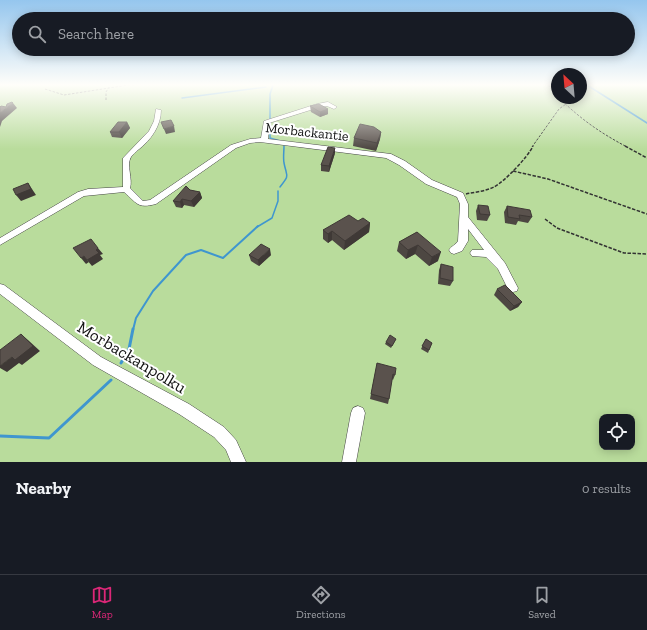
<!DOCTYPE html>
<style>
:root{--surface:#171b24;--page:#242831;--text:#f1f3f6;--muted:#9ea1a6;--line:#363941;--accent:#db2777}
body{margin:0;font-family:"Zilla Slab",serif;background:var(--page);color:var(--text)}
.controls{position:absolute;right:12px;bottom:12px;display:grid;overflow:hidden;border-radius:8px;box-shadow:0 2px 10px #0003}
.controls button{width:36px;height:36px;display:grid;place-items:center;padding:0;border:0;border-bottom:1px solid var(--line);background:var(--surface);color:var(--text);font:20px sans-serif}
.compass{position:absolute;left:551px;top:68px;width:36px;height:36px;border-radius:50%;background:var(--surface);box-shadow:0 2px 10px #0003;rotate:334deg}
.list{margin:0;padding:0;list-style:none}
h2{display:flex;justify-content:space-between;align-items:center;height:52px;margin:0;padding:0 16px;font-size:17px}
h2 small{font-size:13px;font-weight:400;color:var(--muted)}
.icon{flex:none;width:22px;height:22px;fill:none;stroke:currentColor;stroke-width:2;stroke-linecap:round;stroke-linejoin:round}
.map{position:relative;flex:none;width:647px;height:462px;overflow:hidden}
.search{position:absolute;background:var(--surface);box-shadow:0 2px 10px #0003;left:12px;right:12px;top:12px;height:44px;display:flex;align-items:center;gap:10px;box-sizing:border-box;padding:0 14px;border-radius:22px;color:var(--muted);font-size:15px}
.sheet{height:112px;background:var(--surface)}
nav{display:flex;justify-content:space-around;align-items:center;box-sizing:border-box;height:56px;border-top:1px solid var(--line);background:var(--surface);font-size:11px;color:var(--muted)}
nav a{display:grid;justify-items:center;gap:2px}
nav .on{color:var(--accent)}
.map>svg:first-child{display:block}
.forest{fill:#b9dc9c;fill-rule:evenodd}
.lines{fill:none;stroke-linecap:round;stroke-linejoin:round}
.stream-far2{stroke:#3f96cf;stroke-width:1.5}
.stream-far1{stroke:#3f96cf;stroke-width:2}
.stream{stroke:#3f96cf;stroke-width:3}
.minor-casing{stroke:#444;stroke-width:1}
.path-far1{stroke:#333;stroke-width:1;stroke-dasharray:2.5 1.5;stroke-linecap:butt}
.path{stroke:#333;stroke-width:1.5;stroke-dasharray:3.5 1.5;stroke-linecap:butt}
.minor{fill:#fff;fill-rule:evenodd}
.wall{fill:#4d4742}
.shaded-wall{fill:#3f3936}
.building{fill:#5a524d;stroke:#3f3936}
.labels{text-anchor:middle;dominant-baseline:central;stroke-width:4;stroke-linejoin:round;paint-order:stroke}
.street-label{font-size:14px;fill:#111;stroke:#fff}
.near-street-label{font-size:17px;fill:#111;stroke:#fff}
</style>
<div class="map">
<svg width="647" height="462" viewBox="0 0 647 462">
<rect width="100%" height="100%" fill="#fffdf5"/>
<path class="forest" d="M0,85H557V98H581V85H647V462H0ZM602,417H632V447H602Z"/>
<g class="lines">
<g class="stream-far2">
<path d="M587,85L647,123"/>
<path d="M182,98L266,87"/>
<path d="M270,119V94L273,85"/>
<path d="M270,124V138L280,141"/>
<path d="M280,187C290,174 287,178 284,163C283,157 284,152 284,146"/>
<path d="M257,227L272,218L278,201V191"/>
</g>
<path class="stream-far1" d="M133,330L136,318L153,291L186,255L201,250L223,258L258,226"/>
<g class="stream">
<path d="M121,363L129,349L133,329"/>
<path d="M0,436L49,438L111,380"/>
</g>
<g class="minor-casing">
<g id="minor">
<path d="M328,102L337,107L334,109L327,106L320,107L269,123L268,139L391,154L405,161L432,180L463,193L468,204V217L505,263L518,288L517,291L513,292L509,291L498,269L486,257L472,256L470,253L472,250H484L468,229V241L462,251L454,254L451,253L449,250C451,246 456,245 458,241L460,204L457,197L426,184L399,165L386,158L260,142L250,143L236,148L156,204C137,209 137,203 124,192L84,196L0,245V238L78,192L88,189L123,187V158L149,131L154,121L156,109L161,110C161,126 151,140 138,150C136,152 133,154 131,157C126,165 133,179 130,188L143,201L150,200L231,145L250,139L261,138L264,121L317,104Z"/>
<path d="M0,284L4,285L101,357L189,404L224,427L236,440L246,462H231L226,450L214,437L179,414L93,365L0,294Z"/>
<path d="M358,406L363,408L365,413L356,462H342L351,413L353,408Z"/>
</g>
</g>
<g class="path-far1">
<path d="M128,85H136"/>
<path d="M548,85L557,96"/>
<path d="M45,89L64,95L128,85"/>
<path d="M559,98C582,120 599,132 627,147"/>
<path d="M106,100V92L109,87"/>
<path d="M532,147L559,109L566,104"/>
</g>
<g class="path">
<path d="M625,146L647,158"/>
<path d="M513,171L548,179L647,214"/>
<path d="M466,194C475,192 486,191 494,187C504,182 528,157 533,146"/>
<path d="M545,219L557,228L624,253L647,254"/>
</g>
<use href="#minor" class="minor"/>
</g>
<g class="wall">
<path d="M310,106L328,109V114L320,117L311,112Z"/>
<path d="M127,122L130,128L122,138L112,137L110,132Z"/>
<path d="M381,132L380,139L376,151L353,146L354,138Z"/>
<path d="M335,153L329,172L321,171V165Z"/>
<path d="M190,190L200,192L202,198L194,207L184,205L182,208L176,207L173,201Z"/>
<path d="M478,205L490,215L487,221L477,220L476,211Z"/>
<path d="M507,206L532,217L528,223L518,221L516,225L505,223L504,212Z"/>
<path d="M358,221L370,223L369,232L344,250L332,240L328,243L323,239V230Z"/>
<path d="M417,232L438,261L429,266L415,254L406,259L397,251L399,242Z"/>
<path d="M249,255H271L259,266L251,261Z"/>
<path d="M441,264L453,281L450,286L438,284L439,270Z"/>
<path d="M497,289L522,302L518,307L510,311L494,295Z"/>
<path d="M396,339L391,348L385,344L386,342Z"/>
<path d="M426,339L432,343L428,353L421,349Z"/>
<path d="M377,363L395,375L393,380L392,379L389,399L388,404L370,399Z"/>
</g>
<g class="shaded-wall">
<path d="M13,103L17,108L2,121L0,127V113Z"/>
<path d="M328,109V114L320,117V112Z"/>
<path d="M127,122L130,128L122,138L119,132Z"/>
<path d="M174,126L175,132L166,134L164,129Z"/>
<path d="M381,132L380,139L376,151L377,143Z"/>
<path d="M335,148V153L329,172V166Z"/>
<path d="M28,183L36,195L21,201L16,195Z"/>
<path d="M200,192L202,198L194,207L191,201Z"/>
<path d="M182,199L184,205L182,208L180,202Z"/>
<path d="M370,223L369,232L344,250L345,241Z"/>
<path d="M332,231V240L328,243V234Z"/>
<path d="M418,245L415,254L406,259L408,250Z"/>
<path d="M98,248L103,254L100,255L103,259L92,266L87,260L96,250Z"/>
<path d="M270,249L271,255L259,266L258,260Z"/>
<path d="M441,252L438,261L429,266L432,257Z"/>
<path d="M84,256L89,262L86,264L81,258Z"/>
<path d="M522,302L518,307L510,311L514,306Z"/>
<path d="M21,334L28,340L40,351L22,365L19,363L7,372L0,368V366L12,357Z"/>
</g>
<g class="building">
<path d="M12,102L13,103L0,113V107L1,106L6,107L7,104Z"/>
<path d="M319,104L328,109L320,112L310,106Z"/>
<path d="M171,120L174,126L164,129L161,122Z"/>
<path d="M118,122H127L119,132H110Z"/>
<path d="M360,124L374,127L381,132L377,143L354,138Z"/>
<path d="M328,147L335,148L329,166L321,165Z"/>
<path d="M28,183L31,189L16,195L13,189Z"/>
<path d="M186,186L190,190L200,192L191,201L182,199L180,202L173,201Z"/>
<path d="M478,205L488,206L490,215L480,214Z"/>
<path d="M507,206L530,210L532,217L519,215L520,219L508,217Z"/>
<path d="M349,215L358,221L363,218L370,223L345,241L332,231L328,234L323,230Z"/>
<path d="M417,232L441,252L432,257L418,245L408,250L399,242Z"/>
<path d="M91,239L98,248L96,250L99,253L87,260L84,256L81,258L73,248Z"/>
<path d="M261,244L270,249L258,260L249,255Z"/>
<path d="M441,264L453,267V281L440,278Z"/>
<path d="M505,285L522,302L514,306L497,289Z"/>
<path d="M21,334L33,346L15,360L12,357L0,366V350Z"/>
<path d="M390,335L396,339L392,346L386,342Z"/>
<path d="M426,339L432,343L429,350L422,346Z"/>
<path d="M377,363L396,368L395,375L393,374L389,399L371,394Z"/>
</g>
<linearGradient id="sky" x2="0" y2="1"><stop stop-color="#95c6ee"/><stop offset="0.57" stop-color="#fffefa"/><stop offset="1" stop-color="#fffefa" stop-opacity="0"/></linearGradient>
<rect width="647" height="149" fill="url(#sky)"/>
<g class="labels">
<g class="street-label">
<text transform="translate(307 132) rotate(6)">Morbackantie</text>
</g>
<g class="near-street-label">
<text transform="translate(132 357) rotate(31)">Morbackanpolku</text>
</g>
</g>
</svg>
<div class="controls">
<button><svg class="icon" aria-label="locate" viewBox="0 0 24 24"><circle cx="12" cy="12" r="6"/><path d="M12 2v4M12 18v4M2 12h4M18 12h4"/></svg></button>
</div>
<svg class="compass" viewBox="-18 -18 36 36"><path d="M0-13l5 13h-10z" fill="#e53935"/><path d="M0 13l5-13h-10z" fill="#9ea1a6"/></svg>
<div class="search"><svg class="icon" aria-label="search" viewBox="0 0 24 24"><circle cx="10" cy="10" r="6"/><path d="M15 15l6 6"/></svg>Search here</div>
</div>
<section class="sheet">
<h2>Nearby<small>0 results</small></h2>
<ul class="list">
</ul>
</section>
<nav>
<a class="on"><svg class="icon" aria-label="map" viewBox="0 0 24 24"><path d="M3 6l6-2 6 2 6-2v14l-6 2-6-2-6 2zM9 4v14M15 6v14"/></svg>Map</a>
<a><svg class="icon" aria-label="directions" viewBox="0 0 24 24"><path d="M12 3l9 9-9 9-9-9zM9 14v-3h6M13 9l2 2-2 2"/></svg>Directions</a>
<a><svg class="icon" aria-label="saved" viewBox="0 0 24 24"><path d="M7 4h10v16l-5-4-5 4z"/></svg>Saved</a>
</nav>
